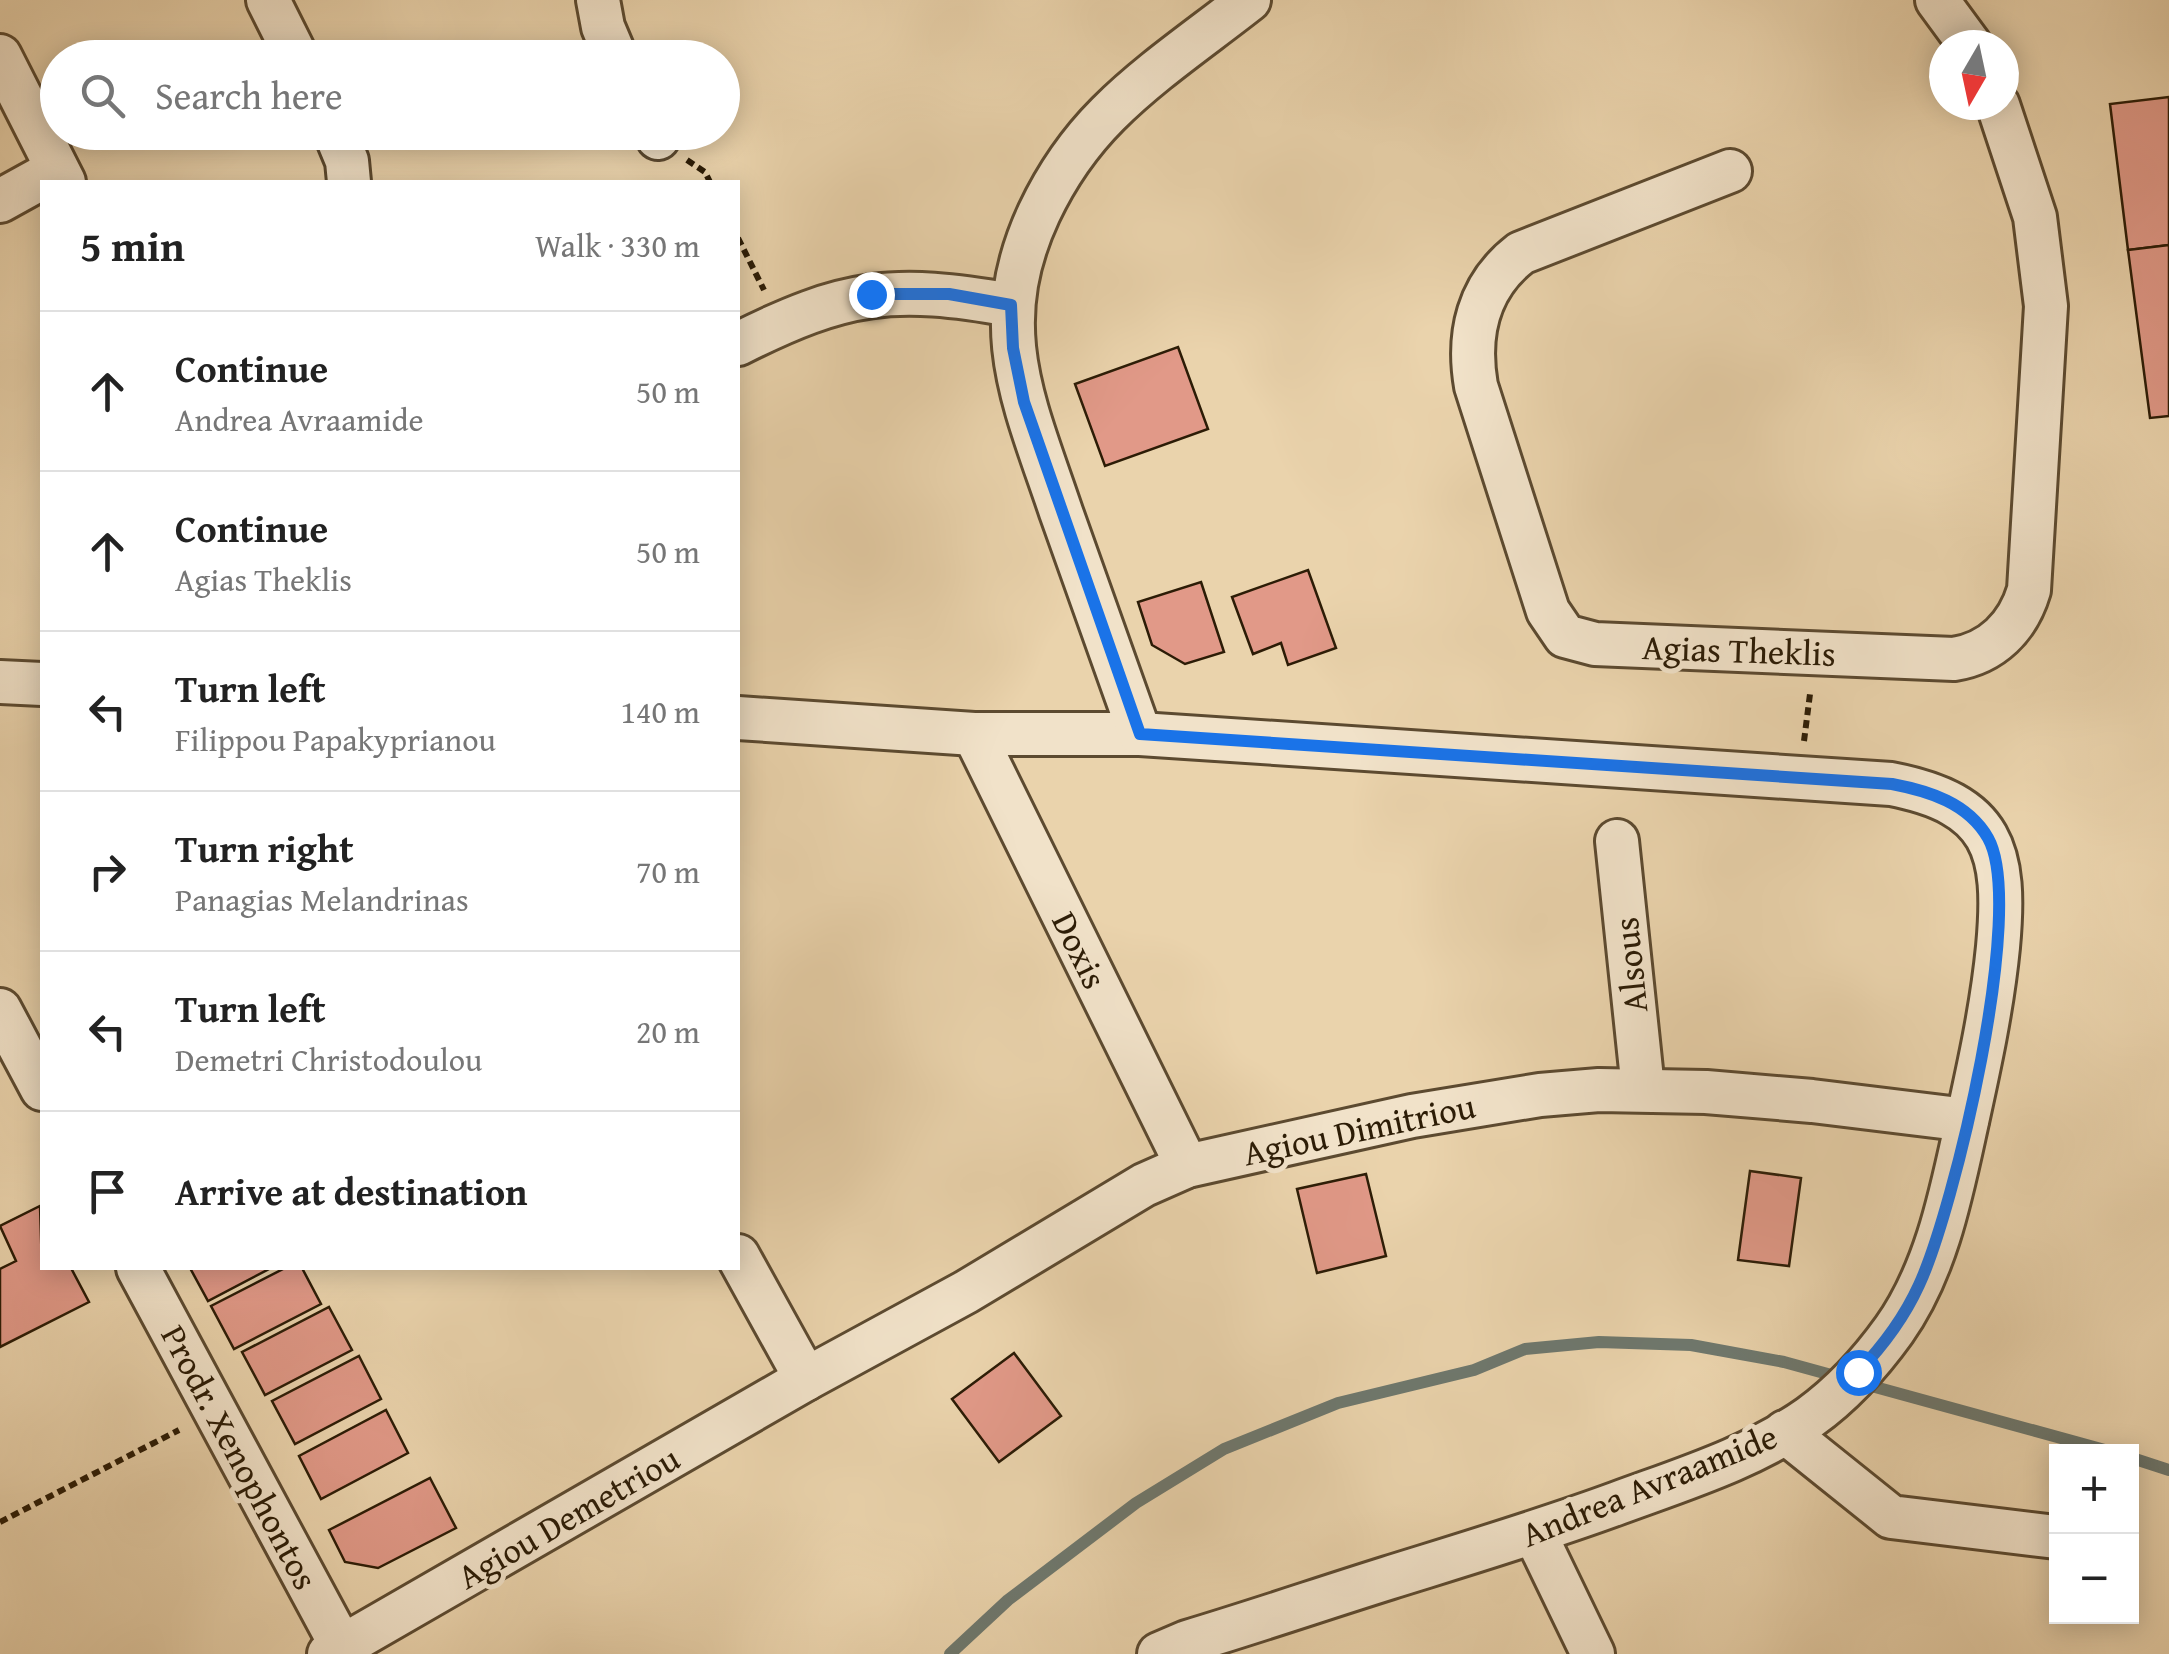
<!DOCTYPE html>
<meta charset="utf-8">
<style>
:root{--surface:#fff;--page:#f2f2f2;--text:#222;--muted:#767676;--line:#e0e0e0}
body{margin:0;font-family:"Gentium Book Plus",serif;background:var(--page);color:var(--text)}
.controls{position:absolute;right:30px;bottom:30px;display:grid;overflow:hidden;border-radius:0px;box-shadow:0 5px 25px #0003}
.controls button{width:90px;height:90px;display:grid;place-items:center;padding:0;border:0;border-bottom:2px solid var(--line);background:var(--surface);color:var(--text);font:50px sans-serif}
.compass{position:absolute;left:1929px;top:30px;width:90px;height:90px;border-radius:50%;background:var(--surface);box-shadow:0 5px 25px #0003;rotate:189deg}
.stop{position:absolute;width:30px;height:30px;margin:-22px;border:8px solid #1a73e8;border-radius:50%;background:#fff}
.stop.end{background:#1a73e8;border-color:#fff;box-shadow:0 2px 10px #0008}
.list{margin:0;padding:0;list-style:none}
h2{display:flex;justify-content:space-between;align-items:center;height:130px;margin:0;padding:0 40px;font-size:42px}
h2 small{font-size:32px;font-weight:400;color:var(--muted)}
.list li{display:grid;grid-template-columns:65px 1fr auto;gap:30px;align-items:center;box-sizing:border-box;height:160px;padding:0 40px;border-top:2px solid var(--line)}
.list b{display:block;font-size:38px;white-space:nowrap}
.list p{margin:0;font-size:32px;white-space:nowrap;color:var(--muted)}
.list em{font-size:32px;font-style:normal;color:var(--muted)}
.icon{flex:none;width:55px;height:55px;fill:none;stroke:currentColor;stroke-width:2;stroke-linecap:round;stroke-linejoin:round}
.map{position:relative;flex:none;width:2169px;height:1654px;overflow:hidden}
.search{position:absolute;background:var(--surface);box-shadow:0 5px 25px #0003;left:40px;top:40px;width:700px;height:110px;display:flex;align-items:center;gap:25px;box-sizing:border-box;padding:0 35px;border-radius:55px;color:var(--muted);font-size:38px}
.panel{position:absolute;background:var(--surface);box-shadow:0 5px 25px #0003;left:40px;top:180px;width:700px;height:1090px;border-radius:0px}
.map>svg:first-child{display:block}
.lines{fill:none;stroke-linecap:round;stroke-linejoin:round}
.stream{stroke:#6e786e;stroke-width:12}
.building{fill:#e19988;stroke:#2c1c06;stroke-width:2.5}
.minor-casing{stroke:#5c4a30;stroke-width:48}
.path{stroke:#2c1c06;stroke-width:6;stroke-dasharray:8 5;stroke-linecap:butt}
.minor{stroke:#f1e2c9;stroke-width:42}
.route{stroke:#1a73e8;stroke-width:12}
.labels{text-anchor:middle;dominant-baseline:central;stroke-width:10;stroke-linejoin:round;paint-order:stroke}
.street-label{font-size:35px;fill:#2c1c06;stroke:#f1e2c9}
</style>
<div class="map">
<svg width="2169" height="1654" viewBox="0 0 2169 1654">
<rect width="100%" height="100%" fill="#ead3ac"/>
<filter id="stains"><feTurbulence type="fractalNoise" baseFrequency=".002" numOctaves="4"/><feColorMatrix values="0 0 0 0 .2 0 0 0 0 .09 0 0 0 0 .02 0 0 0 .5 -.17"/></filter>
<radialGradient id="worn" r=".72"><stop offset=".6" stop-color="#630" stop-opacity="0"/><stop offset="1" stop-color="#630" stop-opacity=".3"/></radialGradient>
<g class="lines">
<g class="stream">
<path d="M2132,1458L2169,1470"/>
<path d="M950,1654L1008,1600L1136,1503L1224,1449L1338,1403L1474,1370L1525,1349L1599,1342L1691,1345L1784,1362L2112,1452"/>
</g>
</g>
<g class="building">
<path d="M2169,97V245L2128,250L2110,104Z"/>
<path d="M2169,245V416L2150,418L2128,250Z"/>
<path d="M1178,347L1208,429L1105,466L1075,384Z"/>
<path d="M1308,570L1336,648L1288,665L1281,643L1253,654L1232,597Z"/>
<path d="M1201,582L1224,652L1185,664L1152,645L1138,602Z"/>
<path d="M1750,1171L1801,1178L1789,1266L1738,1260Z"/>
<path d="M1366,1174L1386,1256L1317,1273L1297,1189Z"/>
<path d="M40,1206L42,1268H71L89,1302L0,1347V1269L16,1261L0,1226Z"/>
<path d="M190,1268H271L208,1301Z"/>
<path d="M285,1268H302L321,1304L234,1349L211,1306Z"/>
<path d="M329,1307L352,1350L265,1395L242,1352Z"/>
<path d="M1014,1353L1061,1416L999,1462L952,1399Z"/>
<path d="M359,1356L381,1399L295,1444L272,1401Z"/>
<path d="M386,1410L408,1453L321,1499L299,1456Z"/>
<path d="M430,1478L456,1528L378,1568L345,1562L329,1530Z"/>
</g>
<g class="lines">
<g class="minor-casing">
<g id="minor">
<path d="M268,0L297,58"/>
<path d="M598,0L603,27L616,58"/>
<path d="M1937,0L1970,45"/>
<path d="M0,56L64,182"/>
<path d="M335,132L347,161L349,182"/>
<path d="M655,132L658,138"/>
<path d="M1730,171L1521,253C1478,286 1467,334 1476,386L1548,611L1565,636L1595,644L1954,659C1992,653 2018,627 2029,590L2046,306L2035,217L1998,105"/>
<path d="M0,201L56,170"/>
<path d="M738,344C845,290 893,284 1011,305"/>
<path d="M0,682L42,684"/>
<path d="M738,718L974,734H1140L1891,784C1994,804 2007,850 1998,947C1992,1008 1979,1067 1966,1126C1951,1195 1936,1271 1894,1330C1871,1362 1842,1394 1810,1417C1752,1458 1683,1479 1618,1503C1542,1531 1465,1554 1388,1578C1321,1599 1254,1622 1187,1642L1159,1654"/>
<path d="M974,734L1187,1166"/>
<path d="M1140,734C1113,660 1087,586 1061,512C1024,402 986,327 1039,213C1056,177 1079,143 1108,114C1150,72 1202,37 1249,0"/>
<path d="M1617,841L1643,1089"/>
<path d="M0,1010L42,1089"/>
<path d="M738,1256L806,1379"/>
<path d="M138,1268L342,1647"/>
<path d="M1785,1432L1891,1517L2056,1537"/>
<path d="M1535,1534L1593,1654"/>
<path d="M329,1654L806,1379L966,1292L1144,1185L1187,1166L1412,1116L1540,1095L1599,1090L1706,1092L1812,1101L1967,1120"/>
</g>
</g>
<g class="path">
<path d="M687,160L705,172L710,182"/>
<path d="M738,238L764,290"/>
<path d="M1804,741L1810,694"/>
<path d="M0,1522L179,1430"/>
</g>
<use href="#minor" class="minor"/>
</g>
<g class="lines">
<path class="route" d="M871,294H949L1011,305L1013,348L1024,402L1140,734L1892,784C1929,791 1968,803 1988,838C2027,907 1954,1210 1919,1285C1904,1318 1883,1346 1858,1372"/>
</g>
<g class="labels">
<g class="street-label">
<text transform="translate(1739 650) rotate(2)">Agias Theklis</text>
<text transform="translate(1080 950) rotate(64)">Doxis</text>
<text transform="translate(1630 965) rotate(-96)">Alsous</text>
<text transform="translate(1359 1129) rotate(-12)">Agiou Dimitriou</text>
<text transform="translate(240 1457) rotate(62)">Prodr. Xenophontos</text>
<text transform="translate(1649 1485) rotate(-22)">Andrea Avraamide</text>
<text transform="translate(568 1517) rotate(-30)">Agiou Demetriou</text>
</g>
</g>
<rect width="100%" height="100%" filter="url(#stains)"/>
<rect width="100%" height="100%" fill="url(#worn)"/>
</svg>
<div class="controls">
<button>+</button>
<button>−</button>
</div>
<svg class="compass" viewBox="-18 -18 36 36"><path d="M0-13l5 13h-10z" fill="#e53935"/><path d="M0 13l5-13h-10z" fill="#767676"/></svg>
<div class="stop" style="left:1858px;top:1372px"></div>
<div class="stop end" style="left:871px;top:294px"></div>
<div class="search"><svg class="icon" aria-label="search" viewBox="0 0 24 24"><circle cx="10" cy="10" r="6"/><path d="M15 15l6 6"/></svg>Search here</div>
<section class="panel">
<h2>5 min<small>Walk · 330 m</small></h2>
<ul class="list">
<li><svg class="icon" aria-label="ahead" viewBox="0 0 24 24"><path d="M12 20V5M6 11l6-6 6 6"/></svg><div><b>Continue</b><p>Andrea Avraamide</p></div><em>50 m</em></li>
<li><svg class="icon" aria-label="ahead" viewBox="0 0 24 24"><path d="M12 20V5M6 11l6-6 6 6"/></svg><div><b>Continue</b><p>Agias Theklis</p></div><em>50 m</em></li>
<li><svg class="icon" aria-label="left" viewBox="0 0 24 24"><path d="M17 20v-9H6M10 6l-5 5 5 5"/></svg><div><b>Turn left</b><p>Filippou Papakyprianou</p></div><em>140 m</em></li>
<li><svg class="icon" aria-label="right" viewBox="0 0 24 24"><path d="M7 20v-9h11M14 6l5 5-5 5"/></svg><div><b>Turn right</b><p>Panagias Melandrinas</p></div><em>70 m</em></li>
<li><svg class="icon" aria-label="left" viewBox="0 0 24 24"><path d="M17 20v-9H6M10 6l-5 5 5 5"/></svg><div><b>Turn left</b><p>Demetri Christodoulou</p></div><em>20 m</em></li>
<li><svg class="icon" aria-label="arrive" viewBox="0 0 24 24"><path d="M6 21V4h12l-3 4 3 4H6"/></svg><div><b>Arrive at destination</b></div></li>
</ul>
</section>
</div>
